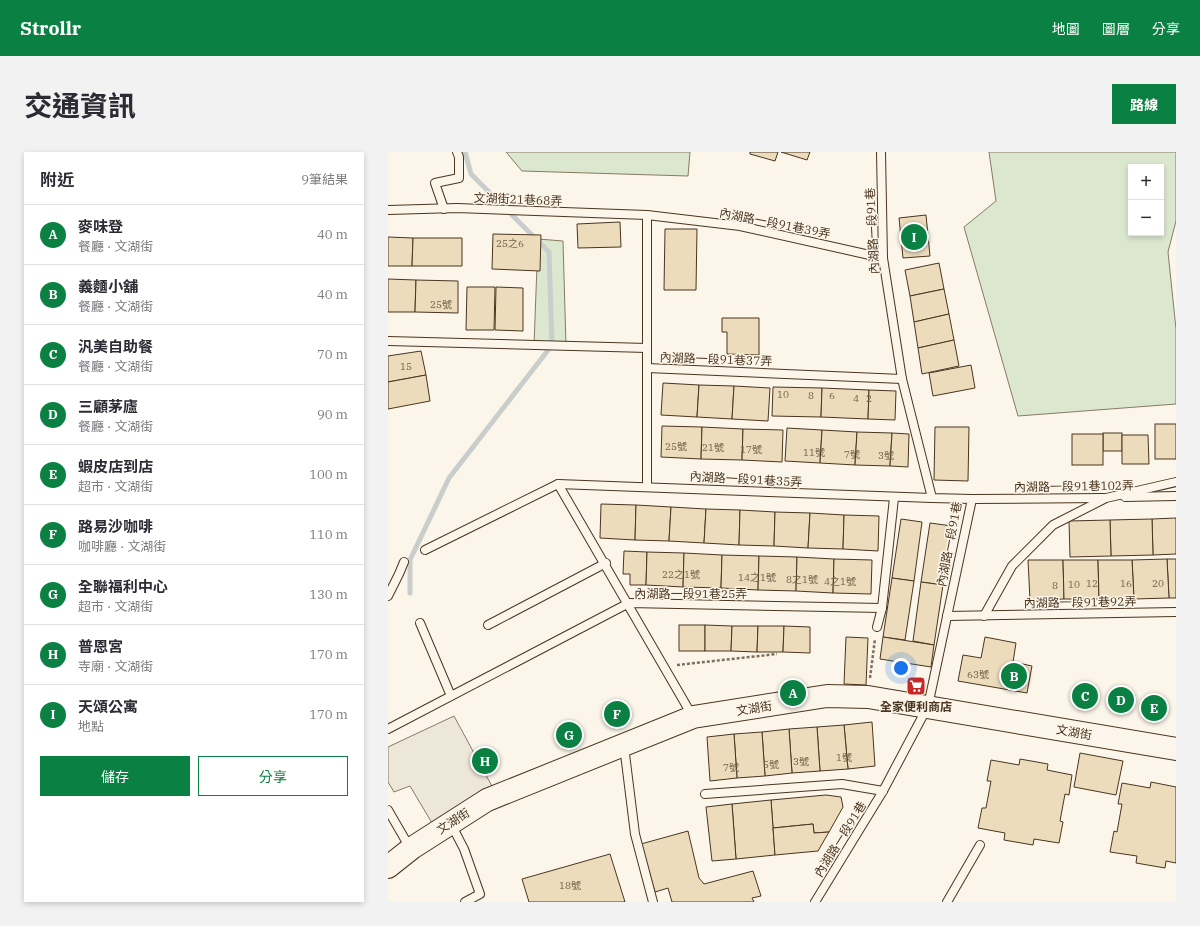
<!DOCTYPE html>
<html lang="zh-TW">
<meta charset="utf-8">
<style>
:root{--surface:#fff;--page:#f2f2f3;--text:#2b2b33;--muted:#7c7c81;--line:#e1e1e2;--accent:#0b8043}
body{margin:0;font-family:"IBM Plex Serif","Noto Sans TC",serif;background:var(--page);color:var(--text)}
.controls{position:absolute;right:12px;top:12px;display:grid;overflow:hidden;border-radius:0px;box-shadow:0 2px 6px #0003}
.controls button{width:36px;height:36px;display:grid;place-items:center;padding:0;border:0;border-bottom:1px solid var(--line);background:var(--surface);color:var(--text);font:20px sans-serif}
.you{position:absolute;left:513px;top:516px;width:14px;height:14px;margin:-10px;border:3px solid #fff;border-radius:50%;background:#1a73e8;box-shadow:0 0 0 6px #1a73e833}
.badge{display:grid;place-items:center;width:26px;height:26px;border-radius:50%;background:var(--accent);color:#fff;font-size:13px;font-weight:700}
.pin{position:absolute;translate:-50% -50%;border:2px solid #fff;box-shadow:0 1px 4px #0006}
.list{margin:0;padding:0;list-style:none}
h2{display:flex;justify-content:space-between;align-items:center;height:52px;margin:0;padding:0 16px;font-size:17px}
h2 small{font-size:13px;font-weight:400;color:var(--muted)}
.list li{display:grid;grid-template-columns:26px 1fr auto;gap:12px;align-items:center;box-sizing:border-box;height:60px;padding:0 16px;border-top:1px solid var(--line)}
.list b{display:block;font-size:15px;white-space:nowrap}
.list p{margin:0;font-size:13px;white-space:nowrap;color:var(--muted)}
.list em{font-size:13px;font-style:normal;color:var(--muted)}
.actions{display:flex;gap:8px;padding:12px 16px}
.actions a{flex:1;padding:9px 0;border:1px solid var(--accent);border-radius:0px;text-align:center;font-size:14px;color:var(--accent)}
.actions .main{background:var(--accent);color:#fff}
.map{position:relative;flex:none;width:788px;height:750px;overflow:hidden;border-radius:0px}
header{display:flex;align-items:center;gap:24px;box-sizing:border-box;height:56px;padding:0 20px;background:var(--accent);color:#fff}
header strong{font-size:19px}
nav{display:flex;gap:22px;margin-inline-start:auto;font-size:14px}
.intro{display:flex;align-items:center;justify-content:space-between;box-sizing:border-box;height:96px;padding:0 24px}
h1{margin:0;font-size:28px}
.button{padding:10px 18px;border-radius:0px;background:var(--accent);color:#fff;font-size:14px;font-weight:700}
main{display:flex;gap:24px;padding:0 24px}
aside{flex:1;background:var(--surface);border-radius:0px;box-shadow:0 2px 6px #0003}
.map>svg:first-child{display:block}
.green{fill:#dce7d0;stroke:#887966;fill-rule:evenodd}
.parking{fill:#ede7d9;stroke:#887966}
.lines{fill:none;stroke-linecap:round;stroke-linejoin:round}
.stream{stroke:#c9cecd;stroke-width:5}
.building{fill:#ecdcbc;stroke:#4a3520}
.lane-casing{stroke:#4a3520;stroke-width:10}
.secondary-casing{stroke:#4a3520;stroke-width:24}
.path{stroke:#7f6f5c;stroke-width:2.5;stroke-dasharray:3 2;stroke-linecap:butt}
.lane{stroke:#fbf6e9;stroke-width:8}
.secondary{stroke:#fbf6e9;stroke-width:22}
.labels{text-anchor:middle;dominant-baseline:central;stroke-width:3;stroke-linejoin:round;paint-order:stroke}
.number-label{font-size:10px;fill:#725f47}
.street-label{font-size:12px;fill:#4a3520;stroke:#fbf6e9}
.poi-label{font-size:12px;font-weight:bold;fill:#4a3520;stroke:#fbf6e9}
</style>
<header>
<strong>Strollr</strong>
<nav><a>地圖</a><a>圖層</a><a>分享</a></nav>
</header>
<div class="intro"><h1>交通資訊</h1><a class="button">路線</a></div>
<main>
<aside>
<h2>附近<small>9筆結果</small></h2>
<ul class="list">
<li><span class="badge">A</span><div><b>麥味登</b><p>餐廳 · 文湖街</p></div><em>40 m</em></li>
<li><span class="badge">B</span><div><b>義麵小舖</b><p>餐廳 · 文湖街</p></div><em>40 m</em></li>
<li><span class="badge">C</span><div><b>汎美自助餐</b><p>餐廳 · 文湖街</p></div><em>70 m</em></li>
<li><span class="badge">D</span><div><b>三顧茅廬</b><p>餐廳 · 文湖街</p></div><em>90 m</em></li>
<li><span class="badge">E</span><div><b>蝦皮店到店</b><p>超市 · 文湖街</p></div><em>100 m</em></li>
<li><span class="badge">F</span><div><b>路易沙咖啡</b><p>咖啡廳 · 文湖街</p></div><em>110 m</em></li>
<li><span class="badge">G</span><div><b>全聯福利中心</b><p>超市 · 文湖街</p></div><em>130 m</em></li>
<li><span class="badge">H</span><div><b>普恩宮</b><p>寺廟 · 文湖街</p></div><em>170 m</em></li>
<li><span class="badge">I</span><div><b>天頌公寓</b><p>地點</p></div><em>170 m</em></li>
</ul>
<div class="actions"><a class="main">儲存</a><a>分享</a></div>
</aside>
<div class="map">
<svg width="788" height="750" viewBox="0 0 788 750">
<rect width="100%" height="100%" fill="#fbf6e9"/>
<g class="green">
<path d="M118,0H302L300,24L134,19Z"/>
<path d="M601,0H788V69L780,100L788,177V252L630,264L576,75L608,49ZM743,15H773V81H743Z"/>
<path d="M150,87L175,89L178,194L146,193Z"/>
</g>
<path class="parking" d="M66,564L106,638L44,671L22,634L6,640L0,630V595Z"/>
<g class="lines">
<path class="stream" d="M22,441V408L61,326L164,193L161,100L83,22L77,0"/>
</g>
<g class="building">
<path d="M362,0H390L387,9L362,2Z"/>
<path d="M393,0H422L419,8Z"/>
<path d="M538,63L542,104L515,106L511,66Z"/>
<path d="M232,70L233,95L190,96L189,72Z"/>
<path d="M277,77H309L308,138H276Z"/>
<path d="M105,82L153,83L152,119L104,117Z"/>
<path d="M0,85L25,86L24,114H0Z"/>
<path d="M25,86H74V114H24Z"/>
<path d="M551,111L556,137L522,144L517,118Z"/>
<path d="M0,127L28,128L27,160H0Z"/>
<path d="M28,128L70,129V161L27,160Z"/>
<path d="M79,135H107L106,178H78Z"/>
<path d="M108,135L135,136V179L107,178Z"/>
<path d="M556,137L561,162L526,170L522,144Z"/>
<path d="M561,162L566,188L530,196L526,170Z"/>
<path d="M334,166H371V203L339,202V180H334Z"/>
<path d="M566,188L571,214L534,222L530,196Z"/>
<path d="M33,199L38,223L0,230V204Z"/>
<path d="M583,213L587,236L545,244L541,221Z"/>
<path d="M38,223L42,249L0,257V230Z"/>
<path d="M275,231L311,233L309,265L273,263Z"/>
<path d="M311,233L346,234L344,267L309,265Z"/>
<path d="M346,234L382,236L380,269L344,267Z"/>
<path d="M385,235L434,236L433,265L384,264Z"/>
<path d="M434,236L481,238L480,267L433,265Z"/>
<path d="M481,238L508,239L507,268L480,267Z"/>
<rect x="767" y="272" width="21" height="35"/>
<path d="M274,274L314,275L313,307L273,305Z"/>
<path d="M314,275L355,277L354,308L313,307Z"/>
<path d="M547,275H581L580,329L546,328Z"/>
<path d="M399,276L434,278L432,311L397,309Z"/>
<path d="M355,277L395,278L394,310L354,308Z"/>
<path d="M434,278L469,280L467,313L432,311Z"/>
<path d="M469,280L504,281L502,314L467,313Z"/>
<path d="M504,281L521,282L520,315L502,314Z"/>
<rect x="715" y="281" width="19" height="18"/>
<rect x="684" y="282" width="31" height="31"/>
<path d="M734,283H760L761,312H734Z"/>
<path d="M213,352L248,353L247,388L212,386Z"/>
<path d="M248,353L283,355L281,389L247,388Z"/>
<path d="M283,355L318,357L316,391L281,389Z"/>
<path d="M318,357L352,358L351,393L316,391Z"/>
<path d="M352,358L387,360L386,394L351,393Z"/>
<path d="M387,360L422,361L420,396L386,394Z"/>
<path d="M422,361L456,363L455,397L420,396Z"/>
<path d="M456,363L491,364L490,399L455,397Z"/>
<path d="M788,366V402L765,403L764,367Z"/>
<path d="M513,367L534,370L526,429L504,426Z"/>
<path d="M764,367L765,403L723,404L722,368Z"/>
<path d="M722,368L723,404L682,405L681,369Z"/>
<path d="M542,371L564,374L555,433L533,430Z"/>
<path d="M236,399L259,400L258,433H242V422H235Z"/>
<path d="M259,400L296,401L295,435L258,433Z"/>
<path d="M296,401L334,403L333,436L295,435Z"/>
<path d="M334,403L371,404L370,438L333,436Z"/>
<path d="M371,404L409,405L408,439L370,438Z"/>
<path d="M409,405L446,407L445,441L408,439Z"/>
<path d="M446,407L484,408L483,442L445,441Z"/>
<path d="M779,407H788V446H781Z"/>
<path d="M779,407L781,446L746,447L744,408Z"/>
<path d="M640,408H675L676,447L642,448Z"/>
<path d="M675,408H710L711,447H676Z"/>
<path d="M710,408H744L746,447H711Z"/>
<path d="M504,426L526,429L517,488L495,485Z"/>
<path d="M533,430L555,433L546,493L525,489Z"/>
<rect x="291" y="473" width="26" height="26"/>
<path d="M317,473L344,474L343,499H317Z"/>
<path d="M344,474H370L369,500L343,499Z"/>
<path d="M370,474H396L395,500H369Z"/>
<path d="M396,474L422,475V501L395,500Z"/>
<path d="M458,485L480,486L478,533L456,532Z"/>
<path d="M495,485L546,493L543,515L492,507Z"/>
<path d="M597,485L628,491L625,510L644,514L639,541L570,529L575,503L593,506Z"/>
<path d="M484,570L487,614L460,617L456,573Z"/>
<path d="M456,573L460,617L432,619L429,575Z"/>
<path d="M429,575L432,619L404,621L401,577Z"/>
<path d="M401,577L404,621L377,624L374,580Z"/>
<path d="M374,580L377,624L349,626L346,582Z"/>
<path d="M346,582L349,626L322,629L319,585Z"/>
<path d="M692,601L735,609L728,643L686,635Z"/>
<path d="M632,607L660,612L659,618L684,623L681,643L677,642L672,669L675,670L671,691L646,687L645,693L616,688L617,681L590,676L594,656H598L603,629H599L603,608L631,613Z"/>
<path d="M763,630L788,635V711L778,709L777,716L748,711L749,704L722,700L726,679L729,680L734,652H730L734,631L762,636Z"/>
<path d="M438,643L453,645L455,655L441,680L426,681L425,672L385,676L383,648Z"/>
<path d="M383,648L387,703L348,707L344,652Z"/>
<path d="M344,652L348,707L324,709L318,655Z"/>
<path d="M425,672L426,681L441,680L430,699L387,703L385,676Z"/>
<path d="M300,679L311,726L316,732L365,719L373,744L364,746L366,750H284L280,736L267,740L253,692Z"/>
<path d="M222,702L237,750H141L134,727Z"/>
</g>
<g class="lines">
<g class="lane-casing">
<g id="lane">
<path d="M56,57L47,31L71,26V5L69,0"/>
<path d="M0,58L69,56L259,63L352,74L495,106"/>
<path d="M259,63V334"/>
<path d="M0,189L259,196"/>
<path d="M259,216L514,227"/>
<path d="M170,332L305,565"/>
<path d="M737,345L788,344"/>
<path d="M584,347L715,346"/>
<path d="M37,398L170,332L544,346"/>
<path d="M0,444L11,422L16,410"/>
<path d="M559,464L788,460"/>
<path d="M596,464L624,414L665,373L718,346L788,330"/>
<path d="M32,471L63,544"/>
<path d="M100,473L218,411"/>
<path d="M489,475L494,456L506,346"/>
<path d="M0,577L241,451L494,456"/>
<path d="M236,594L247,682L265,750"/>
<path d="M317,642L454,632L495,639"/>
<path d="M0,658L22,696"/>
<path d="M63,672L76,697L92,742L77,750"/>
<path d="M427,750L495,639L540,554L584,347L544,346L514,227L495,106L493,0"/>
<path d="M559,750L592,693"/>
</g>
</g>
<g class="secondary-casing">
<path id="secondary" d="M0,715L24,696L99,648L305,565L439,544L480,545L788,597"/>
</g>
<g class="path">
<path d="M289,513L389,502"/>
<path d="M482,526L487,487"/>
</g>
<use href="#lane" class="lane"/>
<use href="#secondary" class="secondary"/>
</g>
<defs>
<g id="supermarket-square" transform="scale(1)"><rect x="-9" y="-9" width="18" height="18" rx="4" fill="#c62828" stroke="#fbf6e9"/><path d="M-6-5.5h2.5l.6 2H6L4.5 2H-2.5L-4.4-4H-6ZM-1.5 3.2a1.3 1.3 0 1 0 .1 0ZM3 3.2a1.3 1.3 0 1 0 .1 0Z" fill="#fff"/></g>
</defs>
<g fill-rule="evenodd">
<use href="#supermarket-square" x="528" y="534"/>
</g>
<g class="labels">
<g class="number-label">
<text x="122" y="91">25之6</text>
<text x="53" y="152">25號</text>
<text x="18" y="214">15</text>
<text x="395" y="242">10</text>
<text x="423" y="243">8</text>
<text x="444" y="243">6</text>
<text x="468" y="246">4</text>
<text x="481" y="246">2</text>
<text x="288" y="294">25號</text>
<text x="325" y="295">21號</text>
<text x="363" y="297">17號</text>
<text x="426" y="300">11號</text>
<text x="464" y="302">7號</text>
<text x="498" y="303">3號</text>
<text x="293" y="422">22之1號</text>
<text x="369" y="425">14之1號</text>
<text x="414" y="427">8之1號</text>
<text x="452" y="429">4之1號</text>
<text x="704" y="431">12</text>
<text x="738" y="431">16</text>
<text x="770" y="431">20</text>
<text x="686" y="432">10</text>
<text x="667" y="433">8</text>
<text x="590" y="522">63號</text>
<text x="456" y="605">1號</text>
<text x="413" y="609">3號</text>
<text x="383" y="612">5號</text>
<text x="343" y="615">7號</text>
<text x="182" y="733">18號</text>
</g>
<g class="street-label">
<text transform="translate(130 47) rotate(2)">文湖街21巷68弄</text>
<text transform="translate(387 71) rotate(11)">內湖路一段91巷39弄</text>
<text transform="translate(484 79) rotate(-93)">內湖路一段91巷</text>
<text transform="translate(328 207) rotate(2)">內湖路一段91巷37弄</text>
<text transform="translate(358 327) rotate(3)">內湖路一段91巷35弄</text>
<text transform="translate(686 334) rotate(-1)">內湖路一段91巷102弄</text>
<text transform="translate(561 392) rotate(-79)">內湖路一段91巷</text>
<text x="303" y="441">內湖路一段91巷25弄</text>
<text transform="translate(692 450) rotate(-1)">內湖路一段91巷92弄</text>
<text transform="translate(366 556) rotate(-9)">文湖街</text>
<text transform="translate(686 580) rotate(10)">文湖街</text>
<text transform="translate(65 669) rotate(-33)">文湖街</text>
<text transform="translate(452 687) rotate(-58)">內湖路一段91巷</text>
</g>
<g class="poi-label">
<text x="528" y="554">全家便利商店</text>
</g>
</g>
</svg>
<div class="controls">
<button>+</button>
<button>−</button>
</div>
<div class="you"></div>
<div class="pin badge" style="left:405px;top:541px">A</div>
<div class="pin badge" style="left:626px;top:524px">B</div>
<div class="pin badge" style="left:697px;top:544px">C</div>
<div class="pin badge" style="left:733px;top:548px">D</div>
<div class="pin badge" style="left:766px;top:556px">E</div>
<div class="pin badge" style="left:229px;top:562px">F</div>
<div class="pin badge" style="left:181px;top:583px">G</div>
<div class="pin badge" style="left:97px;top:609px">H</div>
<div class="pin badge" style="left:526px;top:85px">I</div>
</div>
</main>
